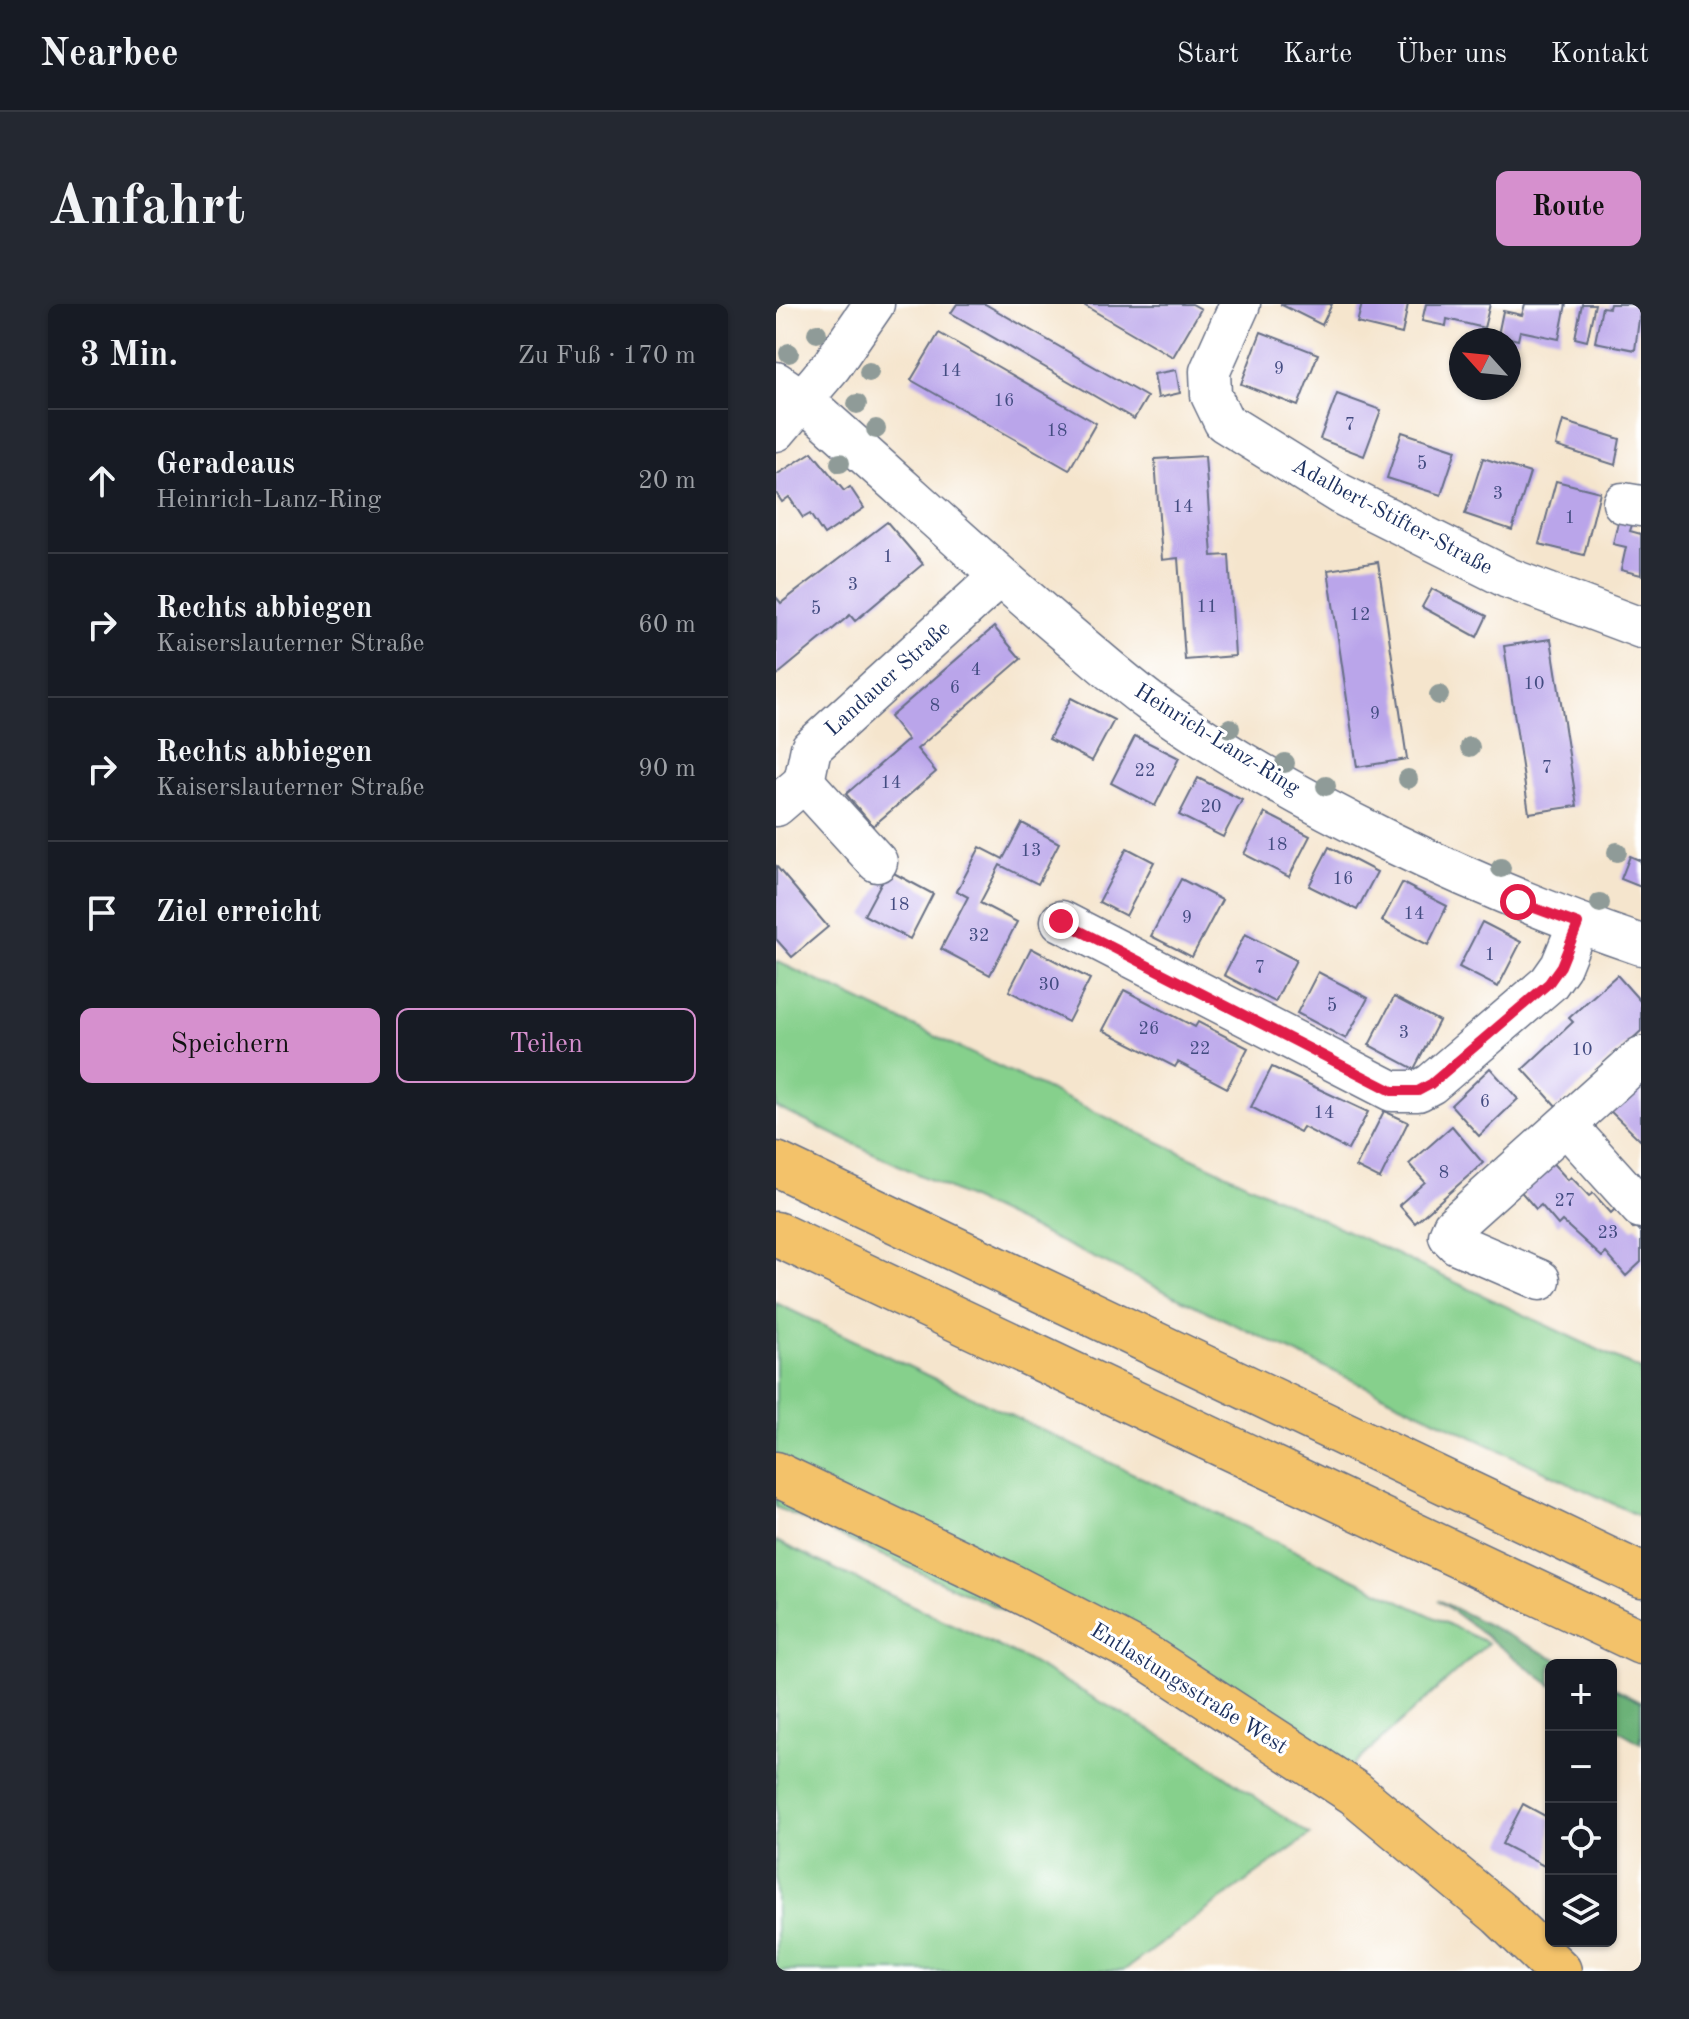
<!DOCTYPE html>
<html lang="de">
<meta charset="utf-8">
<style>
:root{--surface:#171b24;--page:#242831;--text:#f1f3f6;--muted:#9ea1a6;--line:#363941;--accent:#d690ce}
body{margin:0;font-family:"Old Standard TT",serif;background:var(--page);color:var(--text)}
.controls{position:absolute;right:24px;bottom:24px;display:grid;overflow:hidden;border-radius:12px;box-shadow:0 2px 6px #0004}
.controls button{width:72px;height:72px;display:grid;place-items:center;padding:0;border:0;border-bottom:2px solid var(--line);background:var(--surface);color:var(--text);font:40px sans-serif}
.compass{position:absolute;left:673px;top:24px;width:72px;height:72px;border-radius:50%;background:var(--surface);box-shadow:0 2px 6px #0004;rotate:297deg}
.stop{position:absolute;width:24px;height:24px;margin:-18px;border:6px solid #e11d48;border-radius:50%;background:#fff}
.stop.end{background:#e11d48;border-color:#fff;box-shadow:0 2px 8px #0008}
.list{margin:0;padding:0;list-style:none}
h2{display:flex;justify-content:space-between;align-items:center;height:104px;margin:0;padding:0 32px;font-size:34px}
h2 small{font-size:26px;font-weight:400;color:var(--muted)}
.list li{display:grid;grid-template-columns:52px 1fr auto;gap:24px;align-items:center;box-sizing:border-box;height:144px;padding:0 32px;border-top:2px solid var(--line)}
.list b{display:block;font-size:30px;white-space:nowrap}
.list p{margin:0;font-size:26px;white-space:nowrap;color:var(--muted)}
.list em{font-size:26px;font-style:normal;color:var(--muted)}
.actions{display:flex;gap:16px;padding:24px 32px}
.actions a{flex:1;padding:18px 0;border:2px solid var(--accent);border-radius:12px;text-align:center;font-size:28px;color:var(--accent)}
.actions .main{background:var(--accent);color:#111}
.icon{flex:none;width:44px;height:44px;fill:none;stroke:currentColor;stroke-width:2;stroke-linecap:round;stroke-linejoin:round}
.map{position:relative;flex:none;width:865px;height:1667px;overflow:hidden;border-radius:12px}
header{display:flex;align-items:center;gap:48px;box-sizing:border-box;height:112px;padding:0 40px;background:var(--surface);border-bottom:2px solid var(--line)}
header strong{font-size:38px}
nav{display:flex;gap:44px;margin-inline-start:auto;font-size:28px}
.intro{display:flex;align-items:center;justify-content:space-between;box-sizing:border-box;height:192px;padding:0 48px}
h1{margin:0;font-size:56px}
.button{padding:20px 36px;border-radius:12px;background:var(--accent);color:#111;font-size:28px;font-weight:700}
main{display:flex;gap:48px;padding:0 48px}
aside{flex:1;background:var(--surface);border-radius:12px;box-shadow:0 2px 6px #0004}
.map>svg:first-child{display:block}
.green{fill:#86d08c;stroke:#508075;stroke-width:2}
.forest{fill:#6cb278;stroke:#44706b;stroke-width:2}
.building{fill:#baa5ea}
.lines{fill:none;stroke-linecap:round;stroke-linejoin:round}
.minor-casing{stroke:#676f85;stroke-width:43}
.major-casing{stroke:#676f85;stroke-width:47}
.highway-casing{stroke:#676f85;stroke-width:47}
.minor{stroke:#fff;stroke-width:40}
.major{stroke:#f3c26a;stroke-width:44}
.highway{stroke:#f3c26a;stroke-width:44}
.tree{fill:#8f9b98}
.route{stroke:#e11d48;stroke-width:10}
.labels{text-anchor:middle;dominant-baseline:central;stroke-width:6;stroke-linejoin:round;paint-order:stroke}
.number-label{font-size:18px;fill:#434c81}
.street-label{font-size:22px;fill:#1b2f5e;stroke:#fff}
</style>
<header>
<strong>Nearbee</strong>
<nav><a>Start</a><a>Karte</a><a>Über uns</a><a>Kontakt</a></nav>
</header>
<div class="intro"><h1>Anfahrt</h1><a class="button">Route</a></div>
<main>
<aside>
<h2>3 Min.<small>Zu Fuß · 170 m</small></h2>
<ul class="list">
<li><svg class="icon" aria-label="ahead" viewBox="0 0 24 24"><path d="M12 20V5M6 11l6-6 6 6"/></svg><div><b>Geradeaus</b><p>Heinrich-Lanz-Ring</p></div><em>20 m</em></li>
<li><svg class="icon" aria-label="right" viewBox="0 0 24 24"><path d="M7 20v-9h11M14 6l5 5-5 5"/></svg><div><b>Rechts abbiegen</b><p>Kaiserslauterner Straße</p></div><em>60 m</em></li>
<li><svg class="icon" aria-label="right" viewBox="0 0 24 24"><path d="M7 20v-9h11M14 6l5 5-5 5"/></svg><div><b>Rechts abbiegen</b><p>Kaiserslauterner Straße</p></div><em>90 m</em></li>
<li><svg class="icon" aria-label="arrive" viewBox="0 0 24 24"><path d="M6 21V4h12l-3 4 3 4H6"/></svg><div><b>Ziel erreicht</b></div></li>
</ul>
<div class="actions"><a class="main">Speichern</a><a>Teilen</a></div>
</aside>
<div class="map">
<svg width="865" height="1667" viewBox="0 0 865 1667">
<rect width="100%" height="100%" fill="#fff"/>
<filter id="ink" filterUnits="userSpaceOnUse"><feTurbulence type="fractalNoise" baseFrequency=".0125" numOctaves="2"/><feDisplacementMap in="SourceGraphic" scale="16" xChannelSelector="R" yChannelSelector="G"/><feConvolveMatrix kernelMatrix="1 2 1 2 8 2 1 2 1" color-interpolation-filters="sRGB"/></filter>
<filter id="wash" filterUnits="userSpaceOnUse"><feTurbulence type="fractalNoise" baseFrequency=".006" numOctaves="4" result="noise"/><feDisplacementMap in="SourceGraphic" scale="32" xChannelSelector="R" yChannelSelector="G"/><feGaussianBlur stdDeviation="1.8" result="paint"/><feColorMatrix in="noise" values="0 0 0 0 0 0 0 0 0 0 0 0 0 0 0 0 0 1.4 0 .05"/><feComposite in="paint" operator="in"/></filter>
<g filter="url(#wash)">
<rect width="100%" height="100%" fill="#f5e5cd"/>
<g class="green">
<path d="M0,657L865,1066V1213L0,803Z"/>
<path d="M0,999L712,1339L574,1464L0,1203Z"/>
<path d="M0,1237L247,1354L419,1451L534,1531L347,1667H0Z"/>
</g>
<g class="forest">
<path d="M662,1296L792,1361H775V1381Z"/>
<path d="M835,1382L865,1397V1439L835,1422Z"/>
</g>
<g id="blocks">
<g class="building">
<path d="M181,0H209L371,93L358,115L175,9Z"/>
<path d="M306,0H416L425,5L397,53Z"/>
<path d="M504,0H556L546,21Z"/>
<path d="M586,0H632L626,30L581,19Z"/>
<path d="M650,0H714L708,24L671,15L670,22L646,17Z"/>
<path d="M749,0H790L783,35L744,27L742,36L722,31L727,7L746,11Z"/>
<path d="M806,0H819L811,37L799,34Z"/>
<path d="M834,0H865L859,46L819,38L826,3L833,4Z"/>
<path d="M485,28L542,50L522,102L465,80Z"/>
<path d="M163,29L320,119L293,166L135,76Z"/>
<path d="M400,66L404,89L382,94L378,70Z"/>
<path d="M561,90L605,106L588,152L544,135Z"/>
<path d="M787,117L844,135L839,161L780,142Z"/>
<path d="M626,128L680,146L665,191L611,174Z"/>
<path d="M36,148L68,187L74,183L88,204L48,231L34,210L27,214L13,193L6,198L0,189V171Z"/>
<path d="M429,152L436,252L453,251L459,352L409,356L402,254L386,256L379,155Z"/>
<path d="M707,154L754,169L736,226L689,210Z"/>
<path d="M780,177L824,188L808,251L763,240Z"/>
<path d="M843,214L857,218L854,227L865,230V271L845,266L850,243L837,240Z"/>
<path d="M111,218L147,260L79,317L74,311L0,372V293L5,299Z"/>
<path d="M602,258L631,455L581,463L552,266Z"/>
<path d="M656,285L711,312L701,333L646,303Z"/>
<path d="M218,323L245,355L141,445L160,468L97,522L70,490L132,436L114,413Z"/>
<path d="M775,335L801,502L753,509L728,342Z"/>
<path d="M295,394L338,416L316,457L273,435Z"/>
<path d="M359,432L403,454L379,502L335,479Z"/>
<path d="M422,474L466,496L447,533L403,511Z"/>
<path d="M489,509L534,532L513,573L468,550Z"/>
<path d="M246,519L283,539L262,580L224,561L204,599L241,618L214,671L165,645L192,593L181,587L204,543L227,555Z"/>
<path d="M553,543L601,568L581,606L533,582Z"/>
<path d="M351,544L378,558L350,612L323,598Z"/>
<path d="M854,552L865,557V583L845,575Z"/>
<path d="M0,562L52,623L16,653L0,635Z"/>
<path d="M112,566L157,590L134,635L88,611Z"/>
<path d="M405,575L446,596L416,653L375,632Z"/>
<path d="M626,579L671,602L652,641L606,617Z"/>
<path d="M706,618L745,638L722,683L683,663Z"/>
<path d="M469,630L520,656L499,698L448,671Z"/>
<path d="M255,644L314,675L292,718L233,687Z"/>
<path d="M542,668L592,694L570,735L521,709Z"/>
<path d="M841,671L865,698V727L781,803L747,765L797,718L793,714Z"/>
<path d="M348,686L419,723L422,718L472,744L451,784L402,758L399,763L327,726Z"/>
<path d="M618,693L663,717L638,765L593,741Z"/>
<path d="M496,763L592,808L572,846L527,823L524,828L475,803Z"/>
<path d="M714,764L742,795L703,832L675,801Z"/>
<path d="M860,776L865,782V837L830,803Z"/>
<path d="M608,807L632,818L604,875L580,863Z"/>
<path d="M676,822L707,859L639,919L623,901L649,878L633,860Z"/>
<path d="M771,853L792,876L795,873L813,892L817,889L835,909L839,905L857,925L860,922L865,928V958L850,972L830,949L826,953L786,917L782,921L765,901L760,905L740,882Z"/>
<path d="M747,1500L775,1515L772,1564L726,1540Z"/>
</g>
</g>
</g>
<g filter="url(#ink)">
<use href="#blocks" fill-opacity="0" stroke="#676f85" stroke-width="2"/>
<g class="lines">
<g class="minor-casing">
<g id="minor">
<path d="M464,0L434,67L435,91L448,118L564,190L732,274L865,324"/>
<path d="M0,78L28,97C118,175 204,257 295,333C321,355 347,378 374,398C516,499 701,585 865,641"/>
<path d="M0,127L56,61L98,0"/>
<path d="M847,199L865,202"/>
<path d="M28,478L35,444L223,273"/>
<path d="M28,478L101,558"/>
<path d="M0,502L28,478"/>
<path d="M285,617L616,787H642L655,780L773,679L785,662L802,620"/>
<path d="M790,821L865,904"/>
<path d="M764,976L681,940L673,932L677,922L865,753"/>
</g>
</g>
<g class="major-casing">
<path id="major" d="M0,1170L229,1279L364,1349L579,1489L724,1610L783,1667"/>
</g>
<g class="highway-casing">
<g id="highway">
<path d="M0,860L865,1271"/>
<path d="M0,930L865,1338"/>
</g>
</g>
<use href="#minor" class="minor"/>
<use href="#major" class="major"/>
<use href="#highway" class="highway"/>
</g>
<g class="tree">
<circle cx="41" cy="29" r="10"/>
<circle cx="13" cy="49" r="10"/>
<circle cx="93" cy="68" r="10"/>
<circle cx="81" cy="100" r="10"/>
<circle cx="100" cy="125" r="10"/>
<circle cx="64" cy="159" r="10"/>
<circle cx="663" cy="391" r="10"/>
<circle cx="454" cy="424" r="10"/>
<circle cx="694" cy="443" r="10"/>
<circle cx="509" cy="459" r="10"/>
<circle cx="632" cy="475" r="10"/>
<circle cx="550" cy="482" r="10"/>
<circle cx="841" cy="548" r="10"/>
<circle cx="725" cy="564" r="10"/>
<circle cx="824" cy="599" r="10"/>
</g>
</g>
<g class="lines" filter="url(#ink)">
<path class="route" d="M285,617L616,787H642L655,780L773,679L785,662L802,620L742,598"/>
</g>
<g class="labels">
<g class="number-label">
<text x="503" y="65">9</text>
<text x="175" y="67">14</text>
<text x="228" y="97">16</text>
<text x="574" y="121">7</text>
<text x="281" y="127">18</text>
<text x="646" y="160">5</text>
<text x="722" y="190">3</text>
<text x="407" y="203">14</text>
<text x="794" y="214">1</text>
<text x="112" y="253">1</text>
<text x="77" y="281">3</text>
<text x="431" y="303">11</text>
<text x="40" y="305">5</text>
<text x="584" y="311">12</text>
<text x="200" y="366">4</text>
<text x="758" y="380">10</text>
<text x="179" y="384">6</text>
<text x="159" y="402">8</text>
<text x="599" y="410">9</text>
<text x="771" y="464">7</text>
<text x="369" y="467">22</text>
<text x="115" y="479">14</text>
<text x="435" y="503">20</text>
<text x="501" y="541">18</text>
<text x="255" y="547">13</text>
<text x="567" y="575">16</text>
<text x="123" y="601">18</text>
<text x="638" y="610">14</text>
<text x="411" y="614">9</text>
<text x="203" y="632">32</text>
<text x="714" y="651">1</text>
<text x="484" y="664">7</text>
<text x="273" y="681">30</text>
<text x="556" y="702">5</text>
<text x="373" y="725">26</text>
<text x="628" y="729">3</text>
<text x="424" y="745">22</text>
<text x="806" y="746">10</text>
<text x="709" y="798">6</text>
<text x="548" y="809">14</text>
<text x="668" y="869">8</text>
<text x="789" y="897">27</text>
<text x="832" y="929">23</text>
</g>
<g class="street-label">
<text transform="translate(616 213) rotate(28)">Adalbert-Stifter-Straße</text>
<text transform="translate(112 375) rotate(-42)">Landauer Straße</text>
<text transform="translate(441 436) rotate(32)">Heinrich-Lanz-Ring</text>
<text transform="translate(413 1385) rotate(32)">Entlastungsstraße West</text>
</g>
</g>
</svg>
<div class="controls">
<button>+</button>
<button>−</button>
<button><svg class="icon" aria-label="locate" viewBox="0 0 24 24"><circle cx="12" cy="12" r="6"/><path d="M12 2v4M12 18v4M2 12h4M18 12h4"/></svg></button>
<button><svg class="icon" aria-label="layers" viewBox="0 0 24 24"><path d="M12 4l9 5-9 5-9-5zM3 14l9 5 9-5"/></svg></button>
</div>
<svg class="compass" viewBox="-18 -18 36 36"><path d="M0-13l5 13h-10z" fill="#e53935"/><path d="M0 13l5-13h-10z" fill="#9ea1a6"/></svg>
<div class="stop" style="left:742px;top:598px"></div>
<div class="stop end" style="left:285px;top:617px"></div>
</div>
</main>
